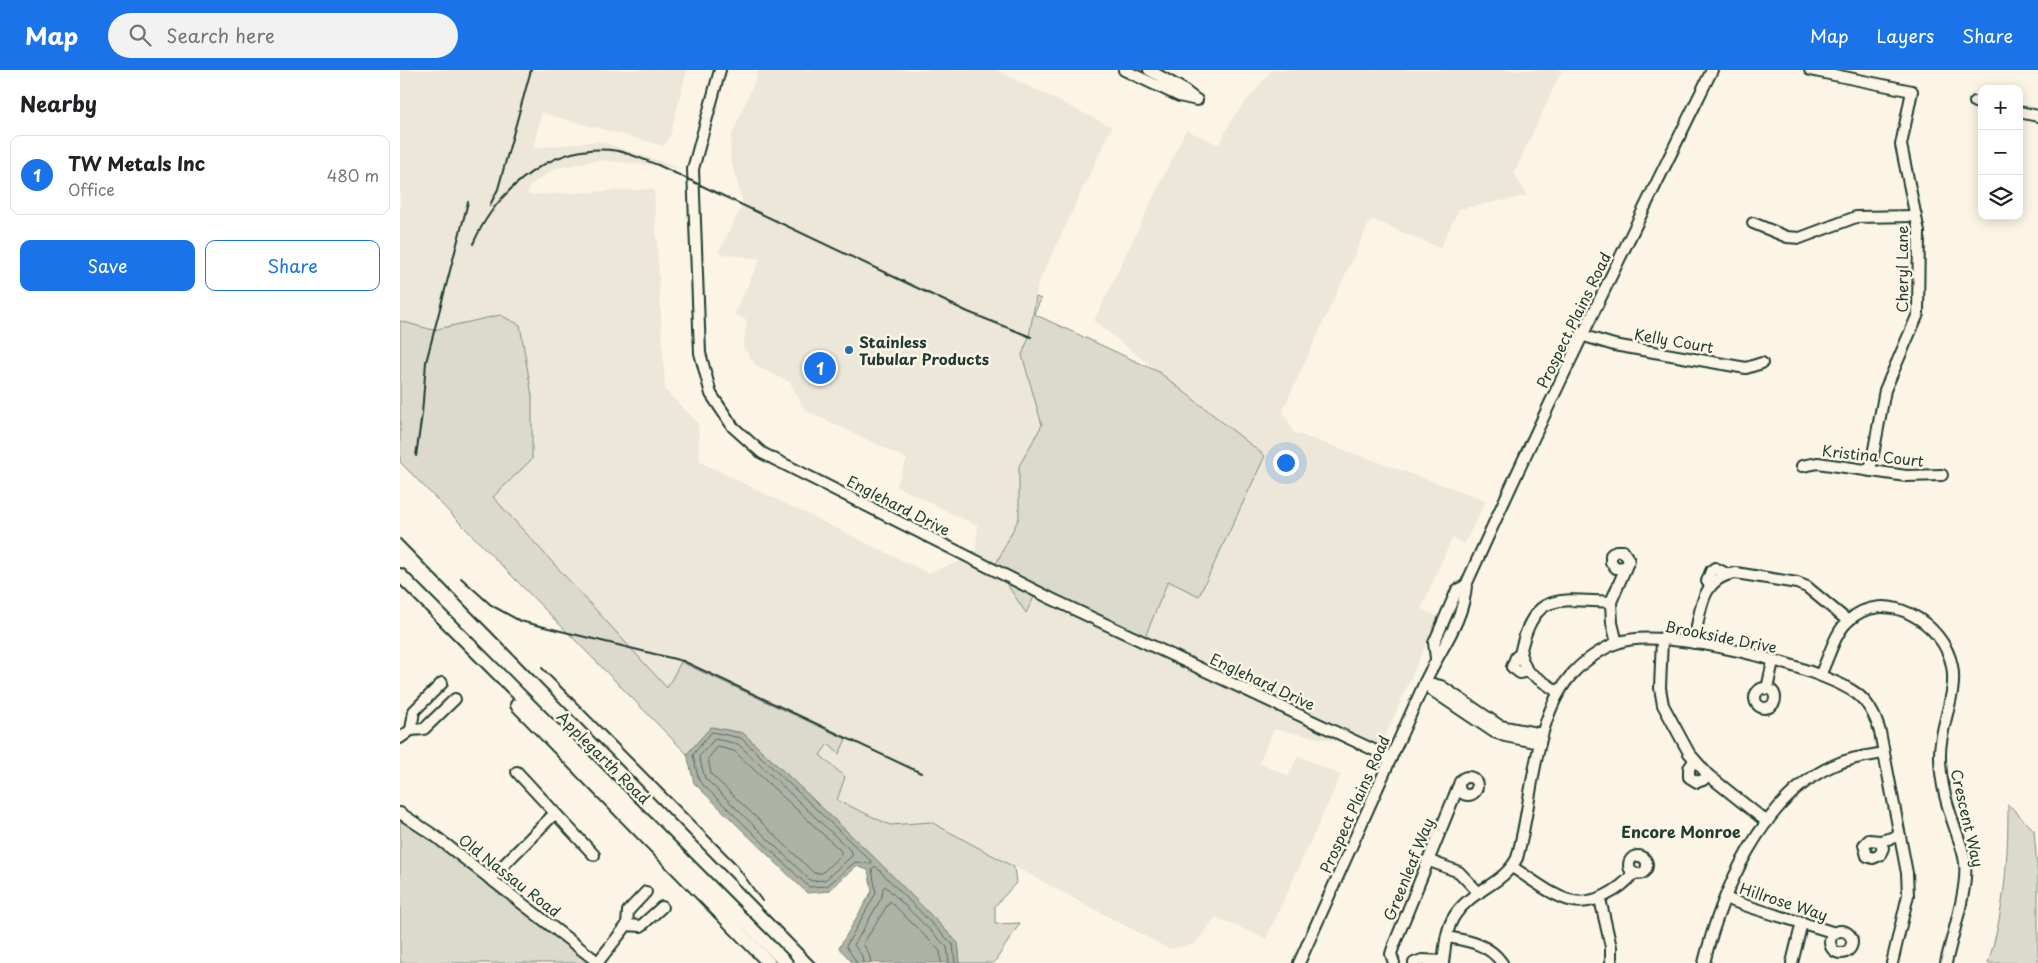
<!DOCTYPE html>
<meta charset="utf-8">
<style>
:root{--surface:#fff;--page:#f2f2f2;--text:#202124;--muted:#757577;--line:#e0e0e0;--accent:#1a73e8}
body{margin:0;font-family:"Playpen Sans",sans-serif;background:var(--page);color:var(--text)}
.controls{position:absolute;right:15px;top:15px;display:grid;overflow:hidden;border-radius:10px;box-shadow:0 2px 12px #0003}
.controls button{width:45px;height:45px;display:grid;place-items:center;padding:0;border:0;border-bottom:1px solid var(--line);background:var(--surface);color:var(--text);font:25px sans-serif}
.you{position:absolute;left:885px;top:392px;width:18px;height:18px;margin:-12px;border:4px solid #fff;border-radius:50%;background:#1a73e8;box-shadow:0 0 0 8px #1a73e833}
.badge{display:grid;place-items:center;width:32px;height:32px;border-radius:50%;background:var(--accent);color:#fff;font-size:16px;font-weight:700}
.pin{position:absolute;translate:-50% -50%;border:2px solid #fff;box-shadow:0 1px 5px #0006}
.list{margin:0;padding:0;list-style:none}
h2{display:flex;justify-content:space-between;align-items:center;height:65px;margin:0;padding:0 20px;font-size:21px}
h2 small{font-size:16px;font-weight:400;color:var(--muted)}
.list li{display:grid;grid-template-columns:32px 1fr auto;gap:15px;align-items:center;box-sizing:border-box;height:80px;margin:0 10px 10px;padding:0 10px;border:1px solid var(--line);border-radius:10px}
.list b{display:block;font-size:19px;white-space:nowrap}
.list p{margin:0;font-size:16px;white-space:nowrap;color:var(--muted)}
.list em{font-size:16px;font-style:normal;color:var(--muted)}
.actions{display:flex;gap:10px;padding:15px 20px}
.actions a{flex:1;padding:11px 0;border:1px solid var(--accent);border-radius:10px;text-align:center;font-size:18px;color:var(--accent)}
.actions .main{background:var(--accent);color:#fff}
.icon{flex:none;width:28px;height:28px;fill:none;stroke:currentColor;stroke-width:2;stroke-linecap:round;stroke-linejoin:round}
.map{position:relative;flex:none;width:1638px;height:893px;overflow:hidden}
header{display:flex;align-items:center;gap:30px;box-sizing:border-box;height:70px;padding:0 25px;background:var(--accent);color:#fff}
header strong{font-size:24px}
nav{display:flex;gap:28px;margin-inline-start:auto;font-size:18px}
.search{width:350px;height:45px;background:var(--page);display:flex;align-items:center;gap:12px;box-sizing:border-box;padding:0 18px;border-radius:28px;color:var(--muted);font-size:19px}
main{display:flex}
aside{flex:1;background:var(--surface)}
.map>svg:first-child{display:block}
.built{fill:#ece7d8}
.green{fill:#dcdacc;stroke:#7e8c80}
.water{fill:#aeb3a7;stroke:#758479}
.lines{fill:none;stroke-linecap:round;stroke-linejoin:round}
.shore{stroke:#586c62;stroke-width:1}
.minor-casing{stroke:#1f3d34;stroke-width:14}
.major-casing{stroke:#1f3d34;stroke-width:16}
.minor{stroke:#fcf5e5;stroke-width:10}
.major{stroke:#fcf5e5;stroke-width:12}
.rail{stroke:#1f3d34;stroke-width:2}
.poi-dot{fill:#1f6fb2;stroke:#fcf5e5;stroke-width:2}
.labels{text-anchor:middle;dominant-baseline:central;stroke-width:5;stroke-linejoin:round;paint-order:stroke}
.street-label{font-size:15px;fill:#1f3d34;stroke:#fcf5e5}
.poi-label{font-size:15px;font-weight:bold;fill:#1f3d34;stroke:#fcf5e5;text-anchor:start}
.neighbourhood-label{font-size:16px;font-weight:bold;fill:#1f3d34;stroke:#fcf5e5}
</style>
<header>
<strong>Map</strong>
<div class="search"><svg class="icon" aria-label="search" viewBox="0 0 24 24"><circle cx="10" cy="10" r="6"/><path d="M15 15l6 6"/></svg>Search here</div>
<nav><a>Map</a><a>Layers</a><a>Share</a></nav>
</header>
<main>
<aside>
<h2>Nearby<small></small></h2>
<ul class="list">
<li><span class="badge">1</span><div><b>TW Metals Inc</b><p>Office</p></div><em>480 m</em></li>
</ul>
<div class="actions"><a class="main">Save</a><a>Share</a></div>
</aside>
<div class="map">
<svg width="1638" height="893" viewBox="0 0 1638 893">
<rect width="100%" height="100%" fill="#fcf5e5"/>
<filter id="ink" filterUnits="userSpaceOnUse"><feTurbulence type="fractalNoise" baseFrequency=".02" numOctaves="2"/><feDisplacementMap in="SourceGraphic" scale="10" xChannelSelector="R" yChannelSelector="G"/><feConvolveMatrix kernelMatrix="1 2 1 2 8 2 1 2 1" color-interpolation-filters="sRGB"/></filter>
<g filter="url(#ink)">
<path class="built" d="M0,0H287L270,66L264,76L142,43L133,78L199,71L280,98L198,90L157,98L129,116L128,125L254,119L265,320L298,353L300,392L528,503L575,486L578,456L496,416L507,389L405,340L390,312L357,297L343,277L347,251L334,244L360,189L318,183L343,134L330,87L331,67L359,0H596L712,57L638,214L629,267L622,285L642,355L619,396V448L596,496L626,542L639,517L745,567L768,510L799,526L865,386L694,251L786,60L819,75L834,46L872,0H1162L1114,103L1127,126L1059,139L1040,178L971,149L883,340L893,362L1086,430L1064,474L1052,468L1021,539L1038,547L979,680L874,659L859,693L889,706L898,686L941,705L866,869L816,847L795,874L769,879L531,752L490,755L437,730L420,685L428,674L439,684L445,669L281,592L267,619L93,427L100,245L33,260L0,251V21L2,20L0,19Z"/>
<g class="green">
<path d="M636,227L641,229L634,244L759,302L865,386L799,526L768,511L745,567L639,517L626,543L595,496L619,448V396L642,355L622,285L629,267Z"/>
<path d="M100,245L120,255L132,326V389L93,427L267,618L281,592L446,669L439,684L428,674L420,685L445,707L437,730L490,755L531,752L614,797L616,813L595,836V854L620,853L594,893H560L558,873L476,789L343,663L311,657L287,684L0,392V251L33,260Z"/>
<path d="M1608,734L1634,760L1638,809V893H1588C1605,840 1608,789 1608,734Z"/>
<path d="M0,744L202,893H0Z"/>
</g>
<path class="water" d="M311,657L343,663L476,789L558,873L560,893H453L439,878L472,821L468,800L456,796L429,821L407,823L294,713L287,684Z"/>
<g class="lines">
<g class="shore">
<path d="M312,662L341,668L471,791V794L455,792L427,816L409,817L299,711L293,685Z"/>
<path d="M315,669L338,674L452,782V786L425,810L411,811L305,708L299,687Z"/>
<path d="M318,677L334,681L441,781V785L422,803H414L311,704L308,689Z"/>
<path d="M457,893L446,876L476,823L472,799L475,796L553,875L555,893"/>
<path d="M463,893L462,886L454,875L482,827L483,818L485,816L547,877L549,893"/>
<path d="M471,893L469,884L463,874L490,831L540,881L541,893"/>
</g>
<g class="minor-casing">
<g id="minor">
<path d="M320,0L293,99L300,283L311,324L333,357L362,383L652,529L991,688"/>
<path d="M724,0L779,26L797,30"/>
<path d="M749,0L781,18L794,28"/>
<path d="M1410,0L1512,21L1501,75L1519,162L1518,244L1485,320L1470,401"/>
<path d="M1575,32L1582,33"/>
<path d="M1619,42L1638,46"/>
<path d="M1353,153L1387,167L1400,168L1456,147L1516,146"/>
<path d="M1181,265L1214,275L1346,298L1362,293"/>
<path d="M1402,396L1418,393L1506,406L1542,405"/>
<path d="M1310,515L1307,511L1311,501L1315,498L1327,504"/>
<path d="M1262,568L1260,618L1263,635L1289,683L1308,705L1367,752"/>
<path d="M1217,573L1212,553L1211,532L1229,490L1223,481H1216L1211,485V492L1216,498L1224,497"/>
<path d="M1294,573C1300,544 1300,507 1336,503L1397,513L1407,517L1448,551"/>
<path d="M1120,584L1116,587L1112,597L1120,603L1127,601"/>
<path d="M1036,588L1034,573L1057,520L1066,515"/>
<path d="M1420,605C1429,588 1434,564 1448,551C1485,516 1544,553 1552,596C1558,625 1539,656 1540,686C1540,714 1548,738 1557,764C1560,773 1564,783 1565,793C1568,820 1552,865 1546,893"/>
<path d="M1025,612L1033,621L1094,662L1105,666L1140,673"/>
<path d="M1025,612L1041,616L1100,656L1142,664"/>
<circle cx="1365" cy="628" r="10"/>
<path d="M1367,619L1373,591"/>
<path d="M1158,622L1127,601L1120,584C1134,520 1157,530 1211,532"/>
<path d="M11,660L14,641L42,613"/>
<path d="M0,668L11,660L24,659L55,629"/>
<path d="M1294,691L1289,698V707L1297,712L1303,710L1308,705"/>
<path d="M117,702L194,785"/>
<circle cx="1068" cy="716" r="9"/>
<path d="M0,743L35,766L199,893"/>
<path d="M1480,771L1483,778L1480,785L1473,788L1467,786L1464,775L1469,770L1480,771L1500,766"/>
<circle cx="1238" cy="795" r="9"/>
<path d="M1027,790L1059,802L1079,823"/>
<path d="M1112,797C1130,808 1149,824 1169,830C1193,837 1220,820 1234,803"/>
<path d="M90,809L154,744"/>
<path d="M1325,828C1361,842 1398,851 1435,863"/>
<path d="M1200,829L1211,877V893"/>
<path d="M227,855L228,841L246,822"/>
<circle cx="1441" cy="872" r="11"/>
<path d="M1047,867C1069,871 1089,874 1102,893"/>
<path d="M198,892L227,855L241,856L262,837"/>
<path d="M899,893L1025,612C1039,581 1064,551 1066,515C1144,341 1228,171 1312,0"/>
<path d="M994,893L991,884L994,875L1058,717"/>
<path d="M1014,893L1022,890L1043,891"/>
<path d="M1043,893C1045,877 1046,858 1055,845C1071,820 1103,815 1117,788C1133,732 1133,644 1174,602C1184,591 1203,578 1217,573C1261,555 1419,596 1457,624C1469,633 1476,648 1480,662L1507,803L1508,825L1492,893"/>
<path d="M1304,893C1321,823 1362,728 1432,696C1449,688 1466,686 1484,683"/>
<path d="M1392,893L1402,852"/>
</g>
</g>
<g class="major-casing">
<g id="major">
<path d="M0,505L386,893"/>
<path d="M117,635L369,893"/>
</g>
</g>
<use href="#minor" class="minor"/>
<use href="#major" class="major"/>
<g class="rail">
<path d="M90,135L98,119L131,0"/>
<path d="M73,174C97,119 153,71 218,81C231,84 245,90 258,95L568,242L631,267"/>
<path d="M16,386L22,344L26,292L68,132"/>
<path d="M0,469L415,893"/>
<path d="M61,508L91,535L120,551L283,591L521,703"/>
<path d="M142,598L335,793L362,831"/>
</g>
</g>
</g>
<circle class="poi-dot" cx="449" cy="280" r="5"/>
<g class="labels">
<g class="street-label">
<text transform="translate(1501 199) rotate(-90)">Cheryl Lane</text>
<text transform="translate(1173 250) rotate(-64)">Prospect Plains Road</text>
<text transform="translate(1274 270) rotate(10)">Kelly Court</text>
<text transform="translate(1473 385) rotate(6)">Kristina Court</text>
<text transform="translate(499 435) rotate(27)">Englehard Drive</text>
<text transform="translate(1321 566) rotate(11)">Brookside Drive</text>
<text transform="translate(863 611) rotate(25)">Englehard Drive</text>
<text transform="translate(204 687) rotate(45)">Applegarth Road</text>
<text transform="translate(954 734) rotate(-66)">Prospect Plains Road</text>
<text transform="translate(1568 748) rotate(77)">Crescent Way</text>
<text transform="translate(1008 799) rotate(-68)">Greenleaf Way</text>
<text transform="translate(110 805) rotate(38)">Old Nassau Road</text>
<text transform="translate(1384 831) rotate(18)">Hillrose Way</text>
</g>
<g class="poi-label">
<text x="459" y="271">Stainless<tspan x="459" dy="17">Tubular Products</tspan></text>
</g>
<g class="neighbourhood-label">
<text x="1281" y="761">Encore Monroe</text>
</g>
</g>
</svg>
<div class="controls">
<button>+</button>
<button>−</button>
<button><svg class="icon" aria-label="layers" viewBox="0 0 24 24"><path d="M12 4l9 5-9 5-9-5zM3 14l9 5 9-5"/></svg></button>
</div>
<div class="you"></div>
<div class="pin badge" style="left:420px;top:298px">1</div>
</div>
</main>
